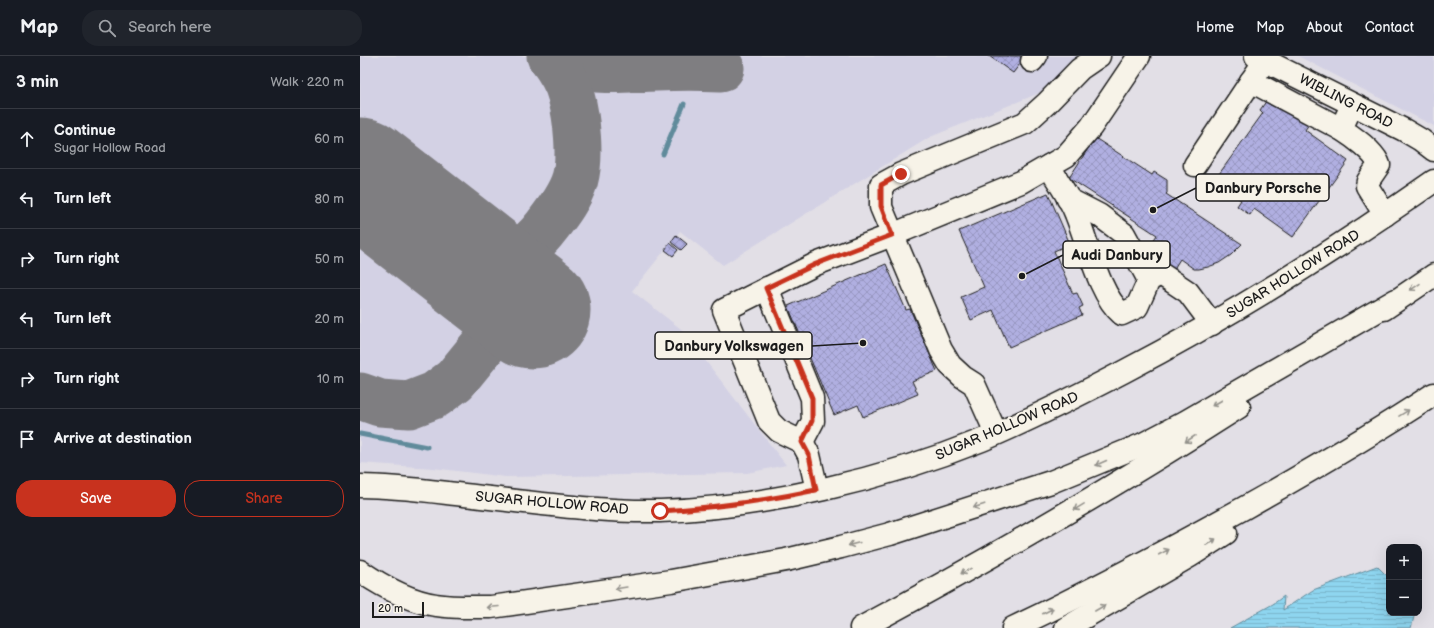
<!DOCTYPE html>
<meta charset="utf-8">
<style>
:root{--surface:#171b24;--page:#20242c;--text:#f1f3f6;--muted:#9ea1a6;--line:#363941;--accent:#c8321e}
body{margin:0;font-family:"Balsamiq Sans",sans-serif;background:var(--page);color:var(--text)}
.controls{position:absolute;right:12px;bottom:12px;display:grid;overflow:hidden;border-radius:8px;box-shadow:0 4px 16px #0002}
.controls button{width:36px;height:36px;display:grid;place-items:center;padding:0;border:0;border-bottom:1px solid var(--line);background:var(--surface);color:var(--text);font:20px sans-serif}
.scale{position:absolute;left:12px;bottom:10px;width:52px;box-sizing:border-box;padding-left:4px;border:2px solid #1c1c1c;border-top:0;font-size:11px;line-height:14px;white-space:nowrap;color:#1c1c1c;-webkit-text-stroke:3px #f7f3e8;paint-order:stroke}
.stop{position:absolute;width:12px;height:12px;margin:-9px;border:3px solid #c8321e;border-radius:50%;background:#fff}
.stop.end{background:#c8321e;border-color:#fff;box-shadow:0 1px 4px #0008}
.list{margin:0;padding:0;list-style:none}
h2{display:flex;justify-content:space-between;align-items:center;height:52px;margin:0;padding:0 16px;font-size:17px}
h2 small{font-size:13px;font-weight:400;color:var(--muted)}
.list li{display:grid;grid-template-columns:26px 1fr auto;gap:12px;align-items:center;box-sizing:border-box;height:60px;padding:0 16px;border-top:1px solid var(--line)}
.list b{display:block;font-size:15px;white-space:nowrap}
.list p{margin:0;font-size:13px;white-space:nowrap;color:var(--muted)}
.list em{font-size:13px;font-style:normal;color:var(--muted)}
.actions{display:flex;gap:8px;padding:12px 16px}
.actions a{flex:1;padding:9px 0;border:1px solid var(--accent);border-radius:16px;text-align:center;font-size:14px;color:var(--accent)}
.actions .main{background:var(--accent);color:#fff}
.icon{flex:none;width:22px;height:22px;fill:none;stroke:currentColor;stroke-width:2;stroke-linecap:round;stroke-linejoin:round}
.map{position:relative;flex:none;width:1074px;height:572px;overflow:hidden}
header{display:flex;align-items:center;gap:24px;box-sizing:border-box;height:56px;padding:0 20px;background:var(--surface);border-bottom:1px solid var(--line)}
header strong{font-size:19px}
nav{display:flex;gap:22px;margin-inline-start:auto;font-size:14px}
.search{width:280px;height:36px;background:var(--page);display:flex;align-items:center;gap:10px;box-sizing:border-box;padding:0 14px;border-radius:16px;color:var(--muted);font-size:15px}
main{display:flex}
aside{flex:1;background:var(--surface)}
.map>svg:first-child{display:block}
.built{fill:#d3d1e4}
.water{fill:url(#water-rules);stroke:#608b9b}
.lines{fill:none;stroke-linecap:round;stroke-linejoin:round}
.stream{stroke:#608b9b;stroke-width:5}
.taxiway{stroke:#7f7e81;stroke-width:47}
.runway{stroke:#7f7e81;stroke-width:117}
.building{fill:url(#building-cross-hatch);stroke:#1c1c1c}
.minor-casing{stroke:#1c1c1c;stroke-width:25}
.highway-casing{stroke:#1c1c1c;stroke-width:25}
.minor{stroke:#f7f3e8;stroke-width:22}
.highway{stroke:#f7f3e8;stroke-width:22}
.oneway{stroke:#94928c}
.route{stroke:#c8321e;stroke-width:5}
.labels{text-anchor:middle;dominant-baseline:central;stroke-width:4;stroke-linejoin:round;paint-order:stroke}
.street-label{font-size:14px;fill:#1c1c1c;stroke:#f7f3e8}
.leader{fill:none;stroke:#1c1c1c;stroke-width:1.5}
.callout-dot{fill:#1c1c1c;stroke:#f7f3e8;stroke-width:1.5}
.callout{fill:#f7f3e8;stroke:#1c1c1c;stroke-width:1.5}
.callout-label{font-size:15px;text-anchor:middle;font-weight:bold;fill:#1c1c1c}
</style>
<header>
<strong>Map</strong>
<div class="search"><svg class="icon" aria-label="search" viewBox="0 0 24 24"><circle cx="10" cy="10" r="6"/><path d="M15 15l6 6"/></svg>Search here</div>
<nav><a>Home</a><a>Map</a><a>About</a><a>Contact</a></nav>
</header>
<main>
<aside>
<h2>3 min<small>Walk · 220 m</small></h2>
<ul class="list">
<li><svg class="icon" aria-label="ahead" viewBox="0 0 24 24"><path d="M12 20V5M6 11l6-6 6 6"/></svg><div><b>Continue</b><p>Sugar Hollow Road</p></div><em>60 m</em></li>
<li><svg class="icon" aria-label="left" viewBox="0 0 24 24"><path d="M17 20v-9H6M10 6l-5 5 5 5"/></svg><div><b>Turn left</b></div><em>80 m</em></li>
<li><svg class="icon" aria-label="right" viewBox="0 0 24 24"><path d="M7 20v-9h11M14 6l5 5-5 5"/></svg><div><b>Turn right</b></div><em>50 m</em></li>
<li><svg class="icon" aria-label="left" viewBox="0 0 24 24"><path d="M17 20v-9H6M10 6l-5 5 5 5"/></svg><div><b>Turn left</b></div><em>20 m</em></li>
<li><svg class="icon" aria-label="right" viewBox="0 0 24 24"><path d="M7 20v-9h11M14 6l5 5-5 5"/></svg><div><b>Turn right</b></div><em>10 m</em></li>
<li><svg class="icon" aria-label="arrive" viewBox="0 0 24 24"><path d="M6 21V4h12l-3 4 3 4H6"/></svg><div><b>Arrive at destination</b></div></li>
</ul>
<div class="actions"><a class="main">Save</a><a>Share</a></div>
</aside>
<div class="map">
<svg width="1074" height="572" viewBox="0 0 1074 572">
<defs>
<pattern id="water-rules" width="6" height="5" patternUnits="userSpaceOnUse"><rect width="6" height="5" fill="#8ed5ef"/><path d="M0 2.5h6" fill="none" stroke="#7ab6cc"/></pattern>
<pattern id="building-cross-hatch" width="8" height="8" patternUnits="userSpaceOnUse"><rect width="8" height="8" fill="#b0afe1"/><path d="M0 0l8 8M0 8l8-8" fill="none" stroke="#9796c0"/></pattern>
</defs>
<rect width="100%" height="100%" fill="#e2dfe6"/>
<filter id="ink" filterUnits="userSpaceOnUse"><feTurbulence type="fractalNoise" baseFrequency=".025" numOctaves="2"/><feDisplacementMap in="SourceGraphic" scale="8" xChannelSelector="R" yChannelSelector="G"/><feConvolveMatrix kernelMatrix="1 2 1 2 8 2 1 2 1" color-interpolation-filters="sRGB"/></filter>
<g filter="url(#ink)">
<g class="built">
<path d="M0,0H732L677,38L570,81L363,209L320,175L272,235L321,273L426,409L387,417L146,421L73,412L0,407Z"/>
<path d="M938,0H1074V70Z"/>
</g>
<path class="water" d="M1017,510L1029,522V557H1054V561L1051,572H870L913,548L924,540L923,554L953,534Z"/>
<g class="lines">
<g class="stream">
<path d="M303,98L324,48"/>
<path d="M0,378L67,391"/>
</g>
<g class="taxiway">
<path d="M193,0C224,19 261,13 296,12C318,11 340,11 361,12"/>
<path d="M107,203C122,203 139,204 153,199C167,193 178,182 187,170C198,156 210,140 215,123C221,101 217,62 211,40C208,26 199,12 190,0"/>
<path d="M0,340L20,347L49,349L75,339L95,324L126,286L132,272L133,246L117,211"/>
</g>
<path class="runway" d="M0,120L172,254"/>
</g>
<g class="building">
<path d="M629,0H666L653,17Z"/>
<path d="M907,44L951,65L945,74L988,105L933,181L894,153L890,159L877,150L881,144L854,125L903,57L900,54Z"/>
<path d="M735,82L792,119L794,116L807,124V137L806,138L882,188L871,199L859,207L848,211L839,213H834L820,203L815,211L817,214L813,213L798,207L784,198L797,179L709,122Z"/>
<path d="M688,137L710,188L694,195L713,238L717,237L723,250L719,252L722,259L649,291L633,254L611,264L601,241L624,231L599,175Z"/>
<path d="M316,179L327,188L321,194L311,186Z"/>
<path d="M310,187L318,194L313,200L305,194Z"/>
<path d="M526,208L546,254L550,253L577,315L552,325L558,338L503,361L498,349L474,359L428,250Z"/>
</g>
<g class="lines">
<g class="minor-casing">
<g id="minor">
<path d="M896,0L1044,74L1061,84L1074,94"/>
<path d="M672,5L676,0"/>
<path d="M891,25L981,73"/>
<path d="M992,49L981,73C992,80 1015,96 1019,109L1008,125L1007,130L1025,159"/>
<path d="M835,109L908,0"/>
<path d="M689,110C698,126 710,142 716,158C728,187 739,239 762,258L777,251L789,224L801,218L828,236L852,268"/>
<path d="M708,143L739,159L764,178L789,224"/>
<path d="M407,232L452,342L453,365L442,386"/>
<path d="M636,377L614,328L603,321L590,309L581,294L521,151V129L541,118L665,67L687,47L720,13L739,0"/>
<path d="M0,430C35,430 69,435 104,439C169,446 234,456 300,455C405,452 525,423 622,384C670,364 717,340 763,316C871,260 974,195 1074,125"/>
<path d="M457,434L449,399L442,386L419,375L409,365L364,254L456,208L527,181L661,126L706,100L731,71L779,0"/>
</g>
</g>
<g class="highway-casing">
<g id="highway">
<path d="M1024,253L1074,219"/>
<path d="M0,515C22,530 48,545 76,549C94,552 113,551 131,551L311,525L426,504L481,491L530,478L691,426L781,389L825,366L1036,244"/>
<path d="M501,572C630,503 756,430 879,351"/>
<path d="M653,572C731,535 808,494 884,452C948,416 1012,379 1074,338"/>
<path d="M706,572L830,500L866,477"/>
</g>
</g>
<use href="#minor" class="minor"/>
<use href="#highway" class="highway"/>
</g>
<defs><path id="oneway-shaft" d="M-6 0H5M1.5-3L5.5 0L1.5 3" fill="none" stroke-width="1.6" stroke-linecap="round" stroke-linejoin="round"/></defs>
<g class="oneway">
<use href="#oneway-shaft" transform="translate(1055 231) rotate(146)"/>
<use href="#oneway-shaft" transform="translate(857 347) rotate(150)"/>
<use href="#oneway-shaft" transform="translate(1044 357) rotate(-32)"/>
<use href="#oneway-shaft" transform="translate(830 383) rotate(147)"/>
<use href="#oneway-shaft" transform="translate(741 407) rotate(156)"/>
<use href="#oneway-shaft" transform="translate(619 450) rotate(162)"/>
<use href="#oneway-shaft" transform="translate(719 451) rotate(149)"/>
<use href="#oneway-shaft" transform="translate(851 486) rotate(-33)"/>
<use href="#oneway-shaft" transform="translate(494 488) rotate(165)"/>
<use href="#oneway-shaft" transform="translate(804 496) rotate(-28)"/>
<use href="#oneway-shaft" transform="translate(606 515) rotate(151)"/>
<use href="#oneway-shaft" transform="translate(261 532) rotate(171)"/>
<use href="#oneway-shaft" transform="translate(133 551) rotate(175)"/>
<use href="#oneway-shaft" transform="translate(740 552) rotate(-30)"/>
<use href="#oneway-shaft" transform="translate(688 555) rotate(-27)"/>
</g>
</g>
<g class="lines" filter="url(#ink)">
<path class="route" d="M300,455C353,452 404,445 456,434L449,399L442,386L452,365V342L406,232L456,208L532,179L521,150V129L541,118"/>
</g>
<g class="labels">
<g class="street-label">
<text transform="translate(986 45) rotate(27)">WIBLING ROAD</text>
<text transform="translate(933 218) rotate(-32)">SUGAR HOLLOW ROAD</text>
<text transform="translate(647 370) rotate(-23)">SUGAR HOLLOW ROAD</text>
<text transform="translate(192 447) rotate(5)">SUGAR HOLLOW ROAD</text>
</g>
</g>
<path class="leader" d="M793 154L836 132M662 220L703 199M503 287L452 290"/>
<g class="callout-dot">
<circle cx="793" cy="154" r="4"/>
<circle cx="662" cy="220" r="4"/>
<circle cx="503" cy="287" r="4"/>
</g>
<g class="callout">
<rect x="836" y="118" width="133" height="27" rx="4"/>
<rect x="703" y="185" width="107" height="27" rx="4"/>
<rect x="295" y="276" width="157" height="27" rx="4"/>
</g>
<g class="callout-label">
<text x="903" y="137">Danbury Porsche</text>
<text x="757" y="204">Audi Danbury</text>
<text x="374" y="295">Danbury Volkswagen</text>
</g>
</svg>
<div class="controls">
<button>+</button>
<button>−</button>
</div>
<div class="scale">20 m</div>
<div class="stop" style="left:300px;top:455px"></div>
<div class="stop end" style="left:541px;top:118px"></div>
</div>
</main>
